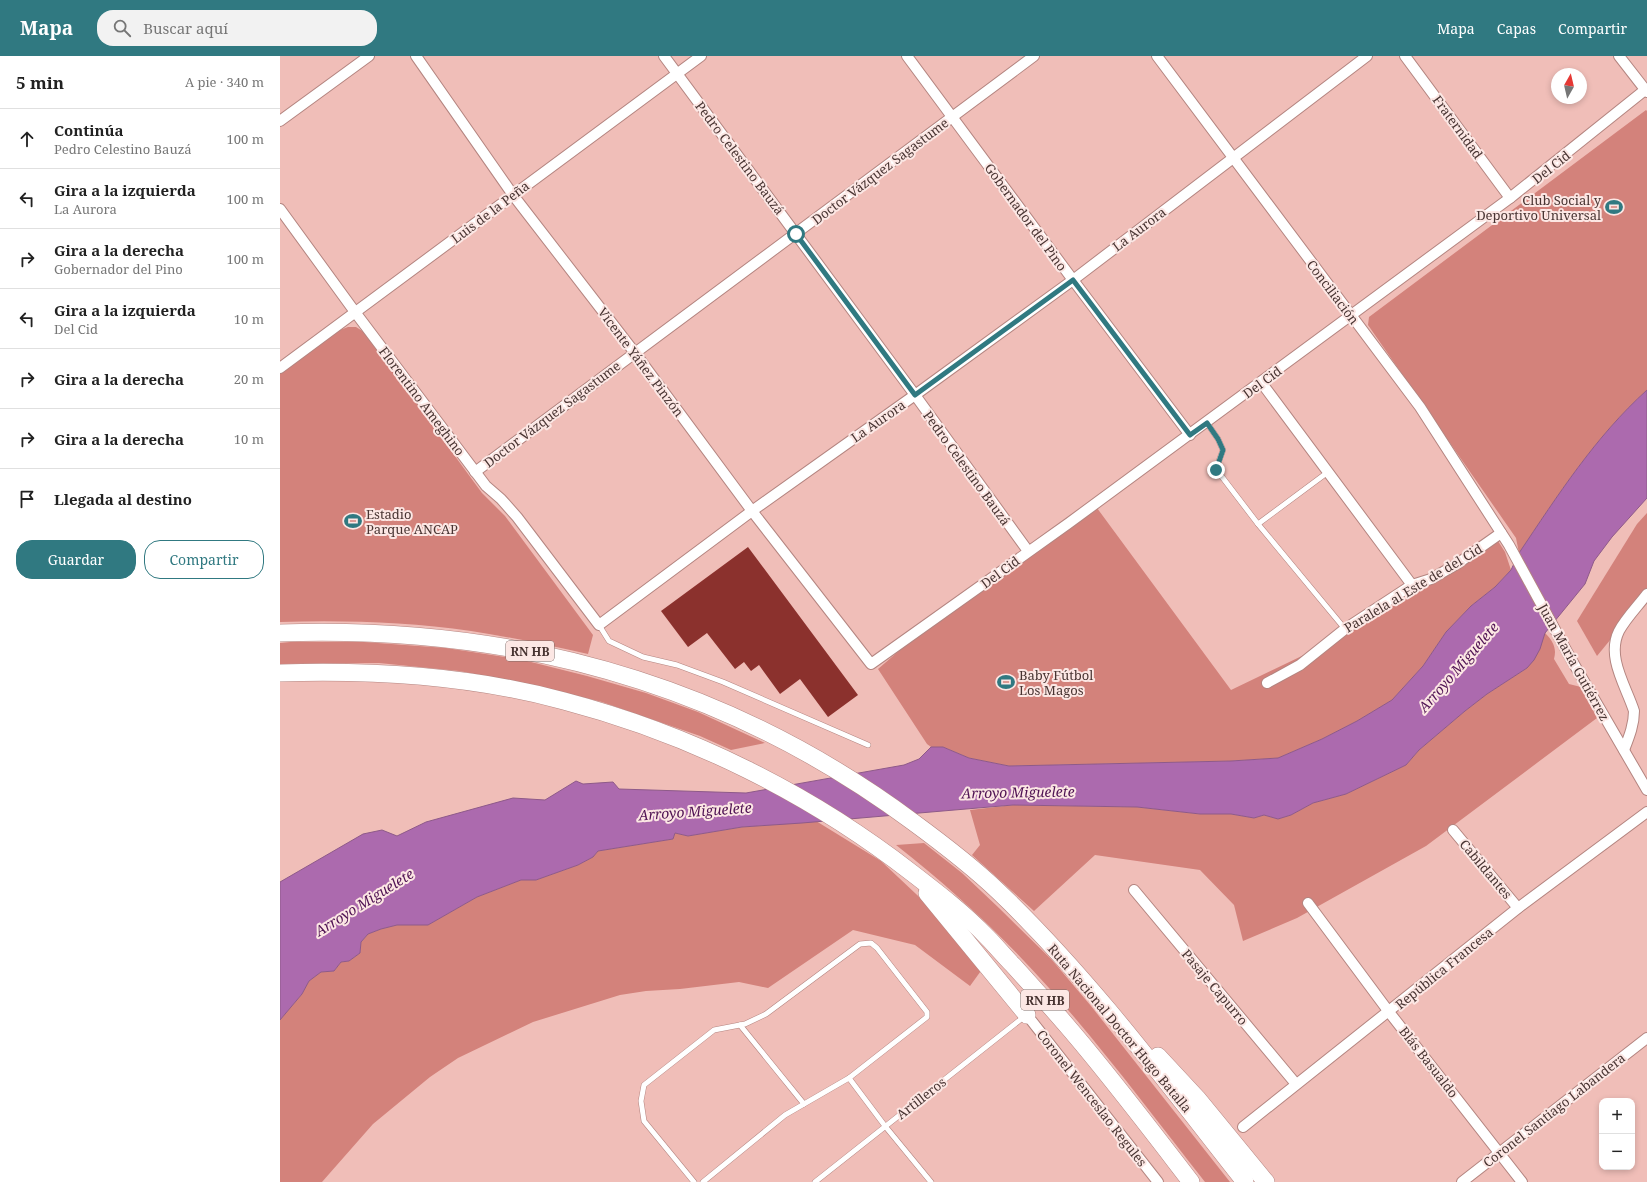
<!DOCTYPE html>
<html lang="es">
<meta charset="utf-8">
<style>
:root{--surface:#fff;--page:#f2f2f2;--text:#222;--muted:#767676;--line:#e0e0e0;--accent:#307981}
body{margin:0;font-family:"Noto Serif",serif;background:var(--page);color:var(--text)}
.controls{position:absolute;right:12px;bottom:12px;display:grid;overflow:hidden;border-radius:8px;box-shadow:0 2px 6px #0003}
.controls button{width:36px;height:36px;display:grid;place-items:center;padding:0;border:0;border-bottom:1px solid var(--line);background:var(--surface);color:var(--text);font:20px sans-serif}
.compass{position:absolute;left:1271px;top:12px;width:36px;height:36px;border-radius:50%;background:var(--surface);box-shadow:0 2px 6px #0003;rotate:8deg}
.stop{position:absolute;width:12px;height:12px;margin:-9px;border:3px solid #307981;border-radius:50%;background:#fff}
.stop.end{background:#307981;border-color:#fff;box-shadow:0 1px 4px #0008}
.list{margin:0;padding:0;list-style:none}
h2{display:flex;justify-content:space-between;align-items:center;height:52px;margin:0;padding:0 16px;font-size:17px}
h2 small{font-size:13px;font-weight:400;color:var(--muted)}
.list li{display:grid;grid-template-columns:26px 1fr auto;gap:12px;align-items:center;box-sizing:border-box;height:60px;padding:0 16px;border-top:1px solid var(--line)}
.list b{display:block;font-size:15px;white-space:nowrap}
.list p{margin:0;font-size:13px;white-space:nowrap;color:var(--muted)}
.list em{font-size:13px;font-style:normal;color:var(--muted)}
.actions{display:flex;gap:8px;padding:12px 16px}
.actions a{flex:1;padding:9px 0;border:1px solid var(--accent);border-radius:16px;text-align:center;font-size:14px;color:var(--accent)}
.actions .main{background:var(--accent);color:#fff}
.icon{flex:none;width:22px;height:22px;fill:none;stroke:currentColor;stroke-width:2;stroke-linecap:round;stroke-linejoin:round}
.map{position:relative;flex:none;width:1367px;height:1126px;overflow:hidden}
header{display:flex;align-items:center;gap:24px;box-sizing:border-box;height:56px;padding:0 20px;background:var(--accent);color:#fff}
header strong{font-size:19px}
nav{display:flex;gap:22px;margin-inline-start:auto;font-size:14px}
.search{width:280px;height:36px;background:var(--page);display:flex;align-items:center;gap:10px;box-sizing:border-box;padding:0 14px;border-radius:16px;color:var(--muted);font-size:15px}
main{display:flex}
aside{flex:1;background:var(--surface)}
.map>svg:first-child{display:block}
.green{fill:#d3827b}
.water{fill:#ac6aae;stroke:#8e5a89}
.building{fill:#8b312d}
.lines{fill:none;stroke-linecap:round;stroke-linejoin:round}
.service-casing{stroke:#b48580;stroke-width:6}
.minor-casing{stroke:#b48580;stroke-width:12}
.trunk-casing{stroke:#b48580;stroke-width:18}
.service{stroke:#fff;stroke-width:5}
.minor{stroke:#fff;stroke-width:10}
.trunk{stroke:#fff;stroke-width:17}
.route{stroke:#307981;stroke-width:5}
.labels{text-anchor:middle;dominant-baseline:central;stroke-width:4;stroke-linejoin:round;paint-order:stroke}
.shield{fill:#fce7e4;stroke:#7e6a67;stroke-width:1}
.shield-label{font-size:12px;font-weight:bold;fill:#483432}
.street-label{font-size:13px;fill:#483432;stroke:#fce7e4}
.poi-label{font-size:13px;fill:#483432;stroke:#fce7e4;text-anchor:start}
.water-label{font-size:14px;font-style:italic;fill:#4f1253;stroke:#fce7e4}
</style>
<header>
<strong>Mapa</strong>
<div class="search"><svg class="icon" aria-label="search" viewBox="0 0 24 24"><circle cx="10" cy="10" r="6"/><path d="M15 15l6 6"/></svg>Buscar aquí</div>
<nav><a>Mapa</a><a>Capas</a><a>Compartir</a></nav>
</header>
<main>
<aside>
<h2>5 min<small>A pie · 340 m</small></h2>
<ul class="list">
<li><svg class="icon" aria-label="ahead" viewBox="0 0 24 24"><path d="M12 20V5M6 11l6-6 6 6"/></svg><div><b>Continúa</b><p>Pedro Celestino Bauzá</p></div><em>100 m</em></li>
<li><svg class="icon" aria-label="left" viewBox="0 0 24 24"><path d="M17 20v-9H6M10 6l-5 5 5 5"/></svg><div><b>Gira a la izquierda</b><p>La Aurora</p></div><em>100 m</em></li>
<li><svg class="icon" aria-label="right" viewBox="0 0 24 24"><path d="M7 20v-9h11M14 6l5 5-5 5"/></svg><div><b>Gira a la derecha</b><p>Gobernador del Pino</p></div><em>100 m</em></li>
<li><svg class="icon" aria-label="left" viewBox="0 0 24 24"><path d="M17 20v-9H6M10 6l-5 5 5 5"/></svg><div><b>Gira a la izquierda</b><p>Del Cid</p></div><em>10 m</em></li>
<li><svg class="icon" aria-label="right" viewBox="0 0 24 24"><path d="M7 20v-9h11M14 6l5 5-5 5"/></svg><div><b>Gira a la derecha</b></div><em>20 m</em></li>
<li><svg class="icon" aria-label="right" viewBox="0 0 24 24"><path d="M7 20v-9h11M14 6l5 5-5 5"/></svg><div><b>Gira a la derecha</b></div><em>10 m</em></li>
<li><svg class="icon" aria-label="arrive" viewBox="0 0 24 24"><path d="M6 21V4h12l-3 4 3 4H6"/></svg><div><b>Llegada al destino</b></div></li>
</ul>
<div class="actions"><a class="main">Guardar</a><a>Compartir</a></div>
</aside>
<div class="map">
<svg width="1367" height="1126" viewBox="0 0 1367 1126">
<rect width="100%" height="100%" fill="#f0beb8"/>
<g class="green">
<path d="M1366,54L1367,55V334C1315,381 1278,439 1239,497L1236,482L1088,269L1089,261Z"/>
<path d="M68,271H76L84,276L202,437L225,460L313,579L308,598C269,589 230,581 191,575C128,566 64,564 0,566V318L60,274Z"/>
<path d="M817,452L951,634L1051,586L1151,528L1218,485L1225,496L1231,514L1215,531L1191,550L1166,576L1143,610L1112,644L1077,665L1042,683L998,702L951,705L729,710L689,702L663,691H651L647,688L598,613L620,594Z"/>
<path d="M1367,457V539L1317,600L1297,565L1357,468Z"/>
<path d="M1265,577C1273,585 1277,592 1274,603L1289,628L1301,631L1317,662L1146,790L1017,862L963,885L954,849L920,814L815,799L754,855L692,799L700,789L690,754L733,749L857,751L920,758H951L974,762L984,759L998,763L1011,759L1033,747L1066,738L1126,709L1139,694L1185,655L1207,638L1247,612Z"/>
<path d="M10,586H84L166,592L239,603L307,620L366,637L418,656L485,687L451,694L420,680L322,646L254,629L179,615L99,607L0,608V587Z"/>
<path d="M536,765L601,805L653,854L703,912L690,930L635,889L573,874L488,932L459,926L400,933L366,935L340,939L253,966L178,1002L150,1021L93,1068L42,1126H0V964L22,938L29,925L41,916L54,915L61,906L69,905L80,897L81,886L88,878L101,873L117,869H148L197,841L241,824H256L298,809L313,801L318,795L393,783L395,777L408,780L462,771Z"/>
<path d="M644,787L682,817L719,852L772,904L811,950L950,1126H925C874,1061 824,994 769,932C723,880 671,832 616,789Z"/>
</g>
<path class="water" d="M1367,334V442L1332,481L1314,505L1305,528L1265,577L1260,593L1254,604L1247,612L1207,638L1185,655L1139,694L1126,709L1066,738L1033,747L1011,759L998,763L984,759L974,762L951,758H920L857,751L733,749L522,767L462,771L408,780L395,777L393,783L318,795L313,801L298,809L256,824H241L197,841L148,869H117L101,873L88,878L81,886L80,897L69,905L61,906L54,915L41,916L29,925L22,938L0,964V826L83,778L102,774L117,780L146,766L233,742L265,744L296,725L303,728L333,726L339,733L466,737L624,709L639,703L651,691H663L689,702L729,710L951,705L998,702L1042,683L1077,665L1112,644L1143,610L1166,576L1191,550L1215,531L1231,514L1239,497C1278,439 1315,381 1367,334Z"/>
<path class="building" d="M468,491L578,639L548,661L520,623L500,638L479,609L471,615L464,606L455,613L427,577L408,591L381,555Z"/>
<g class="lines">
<g class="service-casing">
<g id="service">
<path d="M927,367L938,383L943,394L936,413L978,468L1065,573"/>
<path d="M978,468L1048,416"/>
<path d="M319,569L329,585L363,601L397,609L443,626L588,689"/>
<path d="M460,969L524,1048"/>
<path d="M569,1022L605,1070L651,1126"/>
<path d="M414,1126L364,1065L361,1045L364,1029L434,974L465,968L486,958L580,888L591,887L597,892L647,956V961L569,1022L505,1059L423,1126"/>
<path d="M535,1126L745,960"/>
</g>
</g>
<g class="minor-casing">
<g id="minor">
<path d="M136,0L233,139L355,297L472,455L591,608L789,467L1230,142L1365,34"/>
<path d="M384,0L635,339L748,495"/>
<path d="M627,0L793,224L910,379"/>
<path d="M877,0L1140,351L1229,489L1291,603L1367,734"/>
<path d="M1125,0L1230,142"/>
<path d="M1339,0L1367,36"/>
<path d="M0,65L89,0"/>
<path d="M0,153L75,256L206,430L221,443L237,461L319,569L472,455L635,339L793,224L1087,0"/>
<path d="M0,312L421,0"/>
<path d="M981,326L1132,529"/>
<path d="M195,416L754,0"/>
<path d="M987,627L1020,609L1065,573L1132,529L1151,523L1177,508L1221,477"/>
<path d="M1344,694C1349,681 1354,669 1354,655C1346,630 1326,601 1339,575C1346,562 1358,550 1367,538"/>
<path d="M1173,774L1238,852"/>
<path d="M854,834L1016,1028"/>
<path d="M1028,847L1109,956L1242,1126"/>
<path d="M747,959L878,1126"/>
<path d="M963,1071L1238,852L1367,756"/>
<path d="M1182,1126L1367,982"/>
</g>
</g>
<g class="trunk-casing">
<g id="trunk">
<path d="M0,577C231,569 446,627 633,766C663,788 692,810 719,836C811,924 887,1027 965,1126"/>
<path d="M0,617C94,614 192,620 284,645C410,678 529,737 632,817C658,837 684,857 707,881C716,890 724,900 733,909C752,930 770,950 788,971C831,1021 871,1074 911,1126"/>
<path d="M647,837L747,959"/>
<path d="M878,1000L917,1042L986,1126"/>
</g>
</g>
<use href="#service" class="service"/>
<use href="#minor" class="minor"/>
<use href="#trunk" class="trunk"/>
</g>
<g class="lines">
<path class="route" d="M516,178L635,339L793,224L910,379L927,367L938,383L943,394L936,414"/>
</g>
<defs>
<g id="stadium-bare" transform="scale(1.38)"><path d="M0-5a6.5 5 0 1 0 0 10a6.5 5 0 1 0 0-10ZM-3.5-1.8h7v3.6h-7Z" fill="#307981" stroke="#fce7e4" stroke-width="2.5" paint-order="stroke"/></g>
</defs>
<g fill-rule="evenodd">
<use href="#stadium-bare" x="1334" y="151"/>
<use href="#stadium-bare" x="73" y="465"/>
<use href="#stadium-bare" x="726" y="626"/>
</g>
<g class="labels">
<g class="shield">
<rect x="226" y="585" width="48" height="20" rx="3"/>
<rect x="741" y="934" width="48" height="20" rx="3"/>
</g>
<g class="shield-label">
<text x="250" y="595">RN HB</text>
<text x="765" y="944">RN HB</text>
</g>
<g class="street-label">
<text transform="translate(1178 71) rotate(54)">Fraternidad</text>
<text transform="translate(460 102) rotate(53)">Pedro Celestino Bauzá</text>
<text transform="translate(1271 111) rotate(-38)">Del Cid</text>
<text transform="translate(600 115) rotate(-37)">Doctor Vázquez Sagastume</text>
<text transform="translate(210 156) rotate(-37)">Luis de la Peña</text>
<text transform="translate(746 161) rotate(54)">Gobernador del Pino</text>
<text transform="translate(859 173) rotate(-37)">La Aurora</text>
<text transform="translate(1053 236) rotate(53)">Conciliación</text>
<text transform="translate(361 306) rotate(53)">Vicente Yáñez Pinzón</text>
<text transform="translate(982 326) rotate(-36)">Del Cid</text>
<text transform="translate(142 345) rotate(53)">Florentino Ameghino</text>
<text transform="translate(272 358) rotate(-37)">Doctor Vázquez Sagastume</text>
<text transform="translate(598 365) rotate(-35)">La Aurora</text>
<text transform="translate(687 412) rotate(54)">Pedro Celestino Bauzá</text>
<text transform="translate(720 516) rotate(-36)">Del Cid</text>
<text transform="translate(1133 532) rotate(-31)">Paralela al Este de del Cid</text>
<text transform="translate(1294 606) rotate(61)">Juan María Gutiérrez</text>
<text transform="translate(1206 813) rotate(50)">Cabildantes</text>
<text transform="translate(1164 912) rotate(-39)">República Francesa</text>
<text transform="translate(935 931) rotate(50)">Pasaje Capurro</text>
<text transform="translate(840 972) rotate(50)">Ruta Nacional Doctor Hugo Batalla</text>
<text transform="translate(1149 1006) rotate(52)">Blás Basualdo</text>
<text transform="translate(641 1042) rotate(-38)">Artilleros</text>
<text transform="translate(812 1042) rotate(52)">Coronel Wenceslao Regules</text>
<text transform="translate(1274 1054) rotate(-38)">Coronel Santiago Labandera</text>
</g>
<g class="poi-label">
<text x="1321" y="144" text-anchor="end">Club Social y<tspan x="1321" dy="15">Deportivo Universal</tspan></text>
<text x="86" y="458">Estadio<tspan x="86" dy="15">Parque ANCAP</tspan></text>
<text x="739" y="619">Baby Fútbol<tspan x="739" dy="15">Los Magos</tspan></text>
</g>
<g class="water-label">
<text transform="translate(1178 611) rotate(-49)">Arroyo Miguelete</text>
<text transform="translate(738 736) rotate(-1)">Arroyo Miguelete</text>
<text transform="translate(415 755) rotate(-4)">Arroyo Miguelete</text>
<text transform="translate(84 846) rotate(-32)">Arroyo Miguelete</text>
</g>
</g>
</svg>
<div class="controls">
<button>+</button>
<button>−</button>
</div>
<svg class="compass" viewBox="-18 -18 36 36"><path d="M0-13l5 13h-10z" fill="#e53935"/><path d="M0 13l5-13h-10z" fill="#767676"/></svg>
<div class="stop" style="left:516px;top:178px"></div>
<div class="stop end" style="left:936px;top:414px"></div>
</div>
</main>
